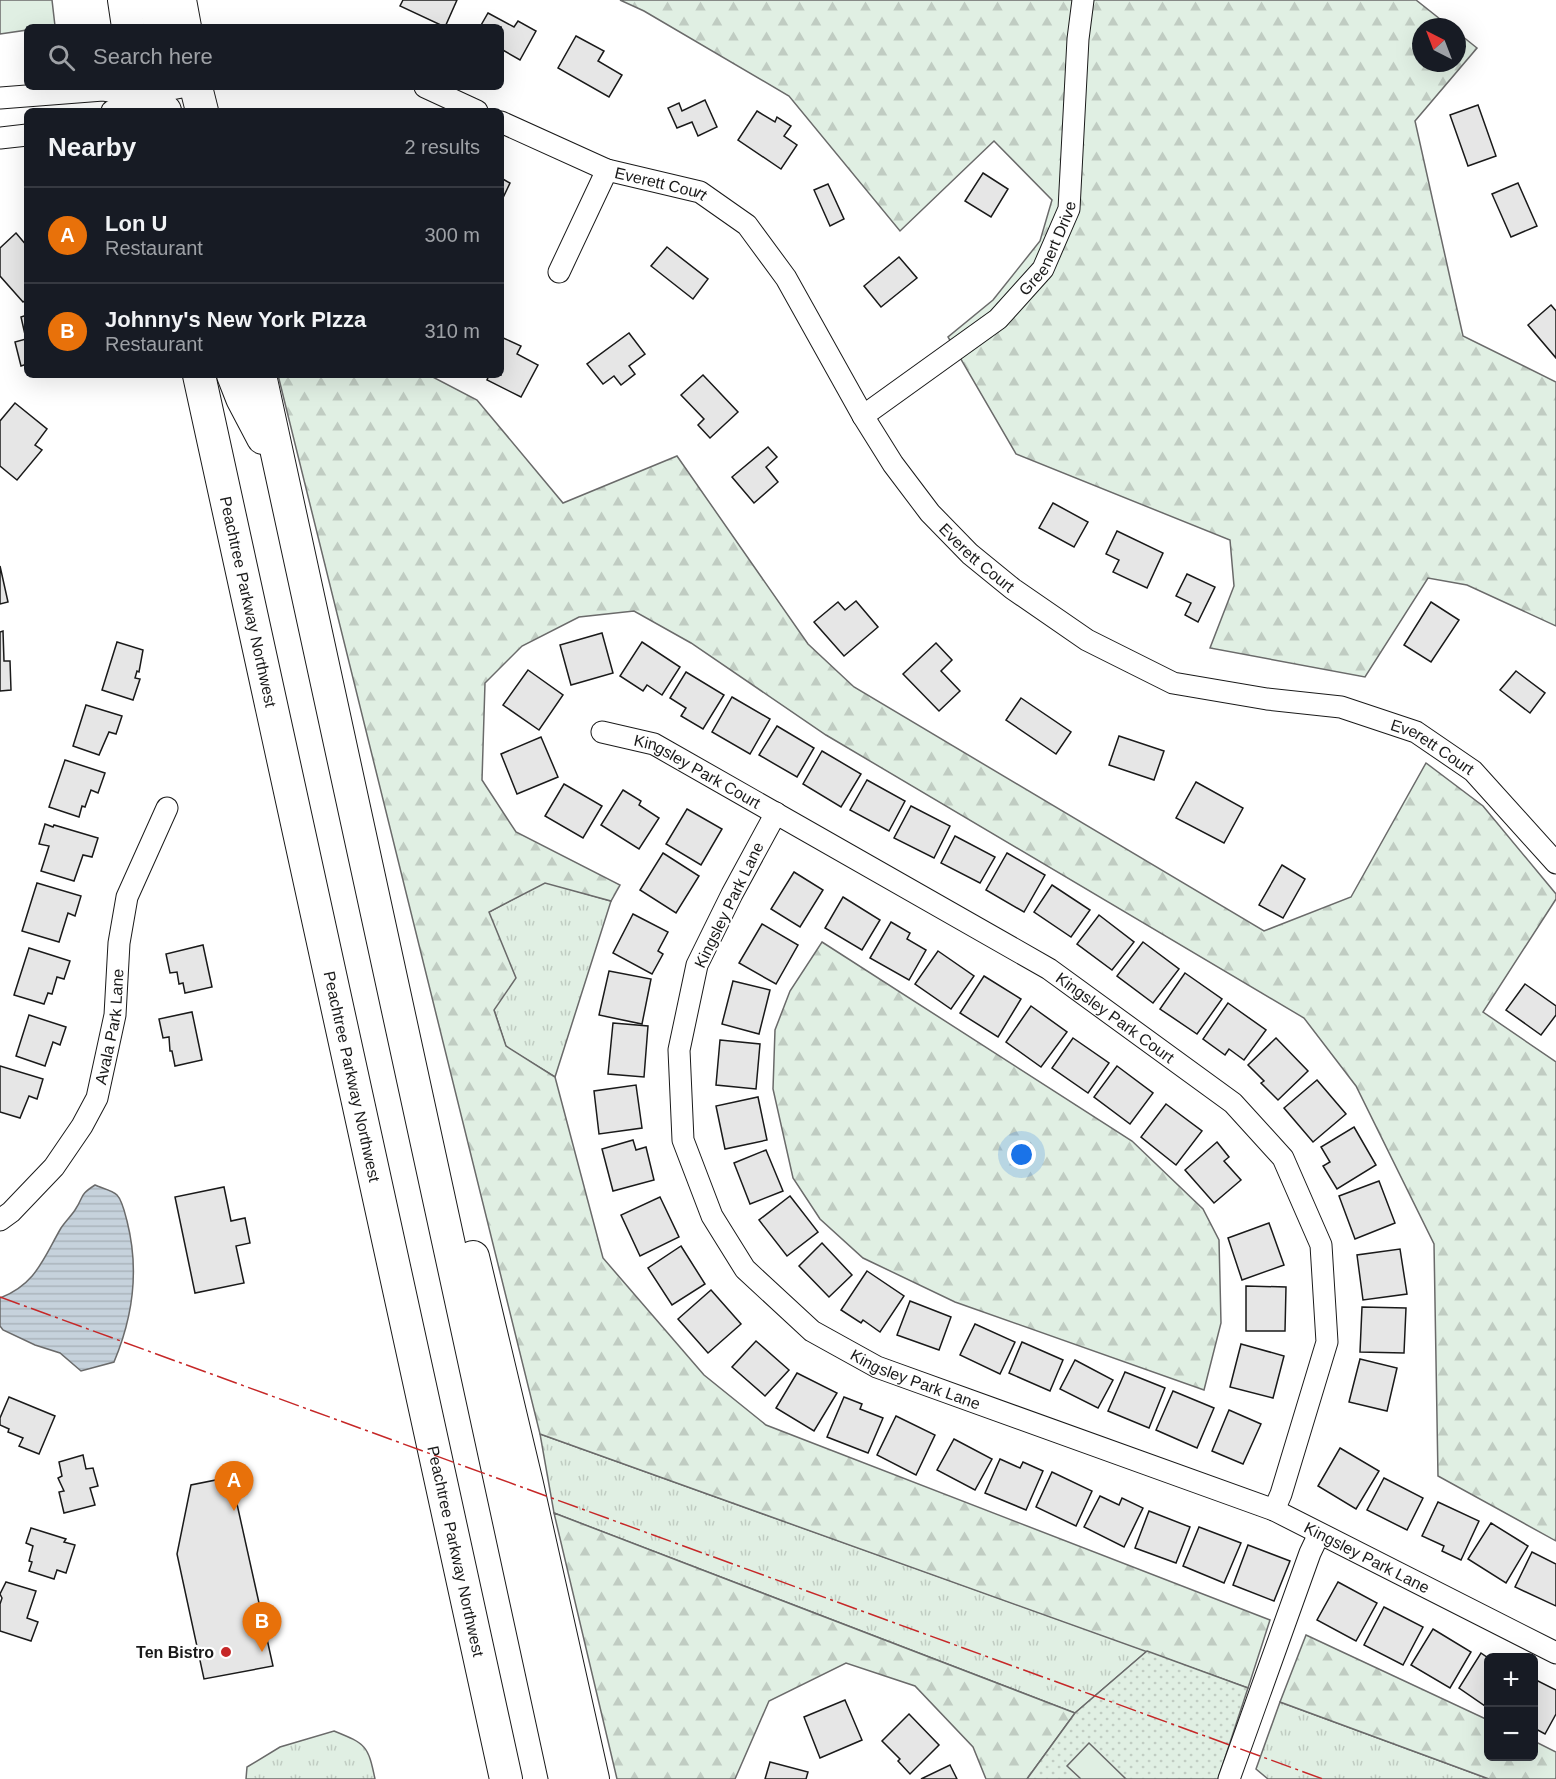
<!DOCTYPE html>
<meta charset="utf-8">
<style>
:root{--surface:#171b24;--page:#242831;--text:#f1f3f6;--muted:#9ea1a6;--line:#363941;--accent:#7c3aed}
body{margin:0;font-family:Helvetica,sans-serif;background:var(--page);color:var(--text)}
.controls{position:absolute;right:18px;bottom:18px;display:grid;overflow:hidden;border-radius:9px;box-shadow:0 6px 24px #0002}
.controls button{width:54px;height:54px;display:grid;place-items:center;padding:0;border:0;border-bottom:2px solid var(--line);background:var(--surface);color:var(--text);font:30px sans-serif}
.compass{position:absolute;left:1412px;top:18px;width:54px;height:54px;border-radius:50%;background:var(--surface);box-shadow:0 6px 24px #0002;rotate:318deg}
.you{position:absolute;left:1022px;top:1155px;width:21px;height:21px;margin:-15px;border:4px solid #fff;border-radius:50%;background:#1a73e8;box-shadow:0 0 0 9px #1a73e833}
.badge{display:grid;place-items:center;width:39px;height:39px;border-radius:50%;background:var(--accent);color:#fff;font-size:20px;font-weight:700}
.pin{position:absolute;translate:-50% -50px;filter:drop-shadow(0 2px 3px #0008)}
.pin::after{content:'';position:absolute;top:32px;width:21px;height:18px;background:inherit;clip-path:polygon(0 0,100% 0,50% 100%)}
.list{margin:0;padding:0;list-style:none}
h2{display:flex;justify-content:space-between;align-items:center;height:78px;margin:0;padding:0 24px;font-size:26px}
h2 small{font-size:20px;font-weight:400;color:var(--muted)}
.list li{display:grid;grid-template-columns:39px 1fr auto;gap:18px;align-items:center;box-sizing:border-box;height:96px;padding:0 24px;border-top:2px solid var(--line)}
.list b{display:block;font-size:22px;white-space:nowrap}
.list p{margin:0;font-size:20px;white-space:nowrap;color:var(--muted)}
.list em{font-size:20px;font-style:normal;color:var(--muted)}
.icon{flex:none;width:33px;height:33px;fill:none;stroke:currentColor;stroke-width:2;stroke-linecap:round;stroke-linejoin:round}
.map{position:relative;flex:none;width:1556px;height:1779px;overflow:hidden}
.search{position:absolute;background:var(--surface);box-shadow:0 6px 24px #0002;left:24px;top:24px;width:480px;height:66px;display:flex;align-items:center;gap:15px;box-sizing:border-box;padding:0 21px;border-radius:9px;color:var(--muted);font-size:22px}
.panel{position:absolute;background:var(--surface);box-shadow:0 6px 24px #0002;left:24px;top:108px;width:480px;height:270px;border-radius:9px}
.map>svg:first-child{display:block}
.grass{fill:url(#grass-tufts);stroke:#6a6a6a;stroke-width:1.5}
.forest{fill:url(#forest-firs);stroke:#6a6a6a;stroke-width:1.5}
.park{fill:url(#park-dots);stroke:#6a6a6a;stroke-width:1.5}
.pitch{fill:#e0efe3;stroke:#6a6a6a;stroke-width:1.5}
.water{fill:url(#water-rules);stroke:#6a6a6a;stroke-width:1.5}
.building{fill:#e6e6e6;stroke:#1a1a1a;stroke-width:1.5}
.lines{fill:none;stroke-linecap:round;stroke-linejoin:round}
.minor-casing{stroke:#1a1a1a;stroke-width:23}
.highway-casing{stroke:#1a1a1a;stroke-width:34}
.minor{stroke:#fff;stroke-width:21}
.highway{stroke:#fff;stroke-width:32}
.power{stroke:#c62828;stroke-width:1.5;stroke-dasharray:21 4.5 3 4.5;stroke-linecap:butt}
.poi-dot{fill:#c62828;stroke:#fff;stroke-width:2}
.labels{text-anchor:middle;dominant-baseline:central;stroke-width:4.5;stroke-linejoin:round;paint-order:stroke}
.street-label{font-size:16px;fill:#1a1a1a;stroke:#fff}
.poi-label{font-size:16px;font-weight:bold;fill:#1a1a1a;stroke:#fff;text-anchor:end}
</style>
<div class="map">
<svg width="1556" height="1779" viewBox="0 0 1556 1779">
<defs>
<pattern id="grass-tufts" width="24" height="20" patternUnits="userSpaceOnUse" patternTransform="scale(1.5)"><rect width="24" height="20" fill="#e0efe3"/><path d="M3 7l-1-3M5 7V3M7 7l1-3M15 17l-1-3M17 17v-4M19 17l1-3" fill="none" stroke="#c0ccc2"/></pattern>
<pattern id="forest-firs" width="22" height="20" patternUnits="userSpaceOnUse" patternTransform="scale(1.5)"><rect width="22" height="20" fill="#e0efe3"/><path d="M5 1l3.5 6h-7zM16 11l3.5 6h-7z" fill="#c0ccc2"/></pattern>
<pattern id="park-dots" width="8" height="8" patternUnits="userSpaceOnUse" patternTransform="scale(1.5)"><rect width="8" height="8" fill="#e0efe3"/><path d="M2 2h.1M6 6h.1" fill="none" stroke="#c0ccc2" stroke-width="1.8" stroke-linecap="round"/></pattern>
<pattern id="water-rules" width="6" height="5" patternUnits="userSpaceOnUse" patternTransform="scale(1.5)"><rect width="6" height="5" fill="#c6d2dc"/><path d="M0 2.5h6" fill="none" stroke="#aab4bc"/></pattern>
</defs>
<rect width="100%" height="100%" fill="#fff"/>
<g class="grass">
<path d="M545,882L611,901L555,1077L506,1047L494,1010L489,912Z"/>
<path d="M540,1434L1147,1651L1075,1713L554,1513Z"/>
<path d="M1280,1702L1489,1779H1268L1256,1769Z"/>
<path d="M334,1731C366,1744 368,1745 375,1779H246L247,1767L280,1747Z"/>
</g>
<g class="forest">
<path d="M620,0H1416L1450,27H1421V63H1457V32L1477,48L1415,121L1463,336L1556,382V626L1467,585L1428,578L1365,677L1210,648L1234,586L1230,540L1016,454L948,337L993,300L1040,241L1052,200L994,141L900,231L789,96L644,11Z"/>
<path d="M278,375H429L477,400L563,503L677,456L808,644L854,687L1264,931L1351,897L1426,763L1483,806L1556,894V899L1483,1012L1556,1062V1541L1438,1476L1434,1244L1356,1086L1304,1018L826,735L691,643L634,611L579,617L522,646L485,683L482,780L516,832L620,885L611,901L545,883L489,912L516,978L494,1010L506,1046L555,1077L603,1258L704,1375L766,1425L1270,1620L1248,1688L540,1434Z"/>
<path d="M822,942L1132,1141L1203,1209L1219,1240L1221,1323L1204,1390L955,1302L863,1258L820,1219L793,1178L773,1089L775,1030L790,991Z"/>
<path d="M554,1513L1075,1713L1027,1779H986L973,1747L915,1686L846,1663L769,1701L735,1779H617Z"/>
<path d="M1306,1635L1488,1720V1756H1534V1741L1556,1752V1779H1489L1280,1702Z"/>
</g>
<path class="park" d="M1147,1651L1248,1688L1218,1779H1027L1075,1713Z"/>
<g class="pitch">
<path d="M0,0H52L55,26L27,27V30L0,34Z"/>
<path d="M1089,1743L1126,1779H1081L1067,1766Z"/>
</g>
<path class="water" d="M95,1185C101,1188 112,1190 117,1195C122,1200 125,1213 127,1221C139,1268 133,1317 114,1362L81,1371L60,1353L35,1345L3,1330L0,1326V1298C36,1284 43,1259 61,1228C65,1222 71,1216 75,1210C85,1195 78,1196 95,1185Z"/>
<g class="building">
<path d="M403,0H457L445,27L400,6Z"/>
<path d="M488,13L514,27L518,21L536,31L520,60L501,49V27H480Z"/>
<path d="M576,36L604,51L598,61L622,75L609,97L558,68Z"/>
<path d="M705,100L717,127L698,136L692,122L677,128L668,108L679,103L682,111Z"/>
<path d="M1478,105L1496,156L1468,166L1450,115Z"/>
<path d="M757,111L775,122L777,117L791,126L784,136L797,145L781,169L738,140Z"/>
<path d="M983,173L1008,189L991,217L965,201Z"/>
<path d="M501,178L510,183L501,202Z"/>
<path d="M1518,183L1537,226L1511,237L1492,194Z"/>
<path d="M828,184L844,219L830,226L814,190Z"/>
<path d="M16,233L27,246V299L23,302L0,276V248Z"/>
<path d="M667,247L708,279L693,299L651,266Z"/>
<path d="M899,257L917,278L881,307L864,286Z"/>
<path d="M1551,305L1556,311V358L1528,325Z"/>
<path d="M27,315V364L21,366L15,342L26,339L21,317Z"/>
<path d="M629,333L645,354L629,366L635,374L621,385L614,376L603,384L587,364Z"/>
<path d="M501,337L521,346L517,354L538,365L521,397L487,380L489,375H501Z"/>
<path d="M703,375L738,412L710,438L698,425L704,419L681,395Z"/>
<path d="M15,403L47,429L35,445L42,450L17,480L0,466V421Z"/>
<path d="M768,447L777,457L766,467L778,482L754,503L732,477Z"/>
<path d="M1053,503L1088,522L1074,547L1039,528Z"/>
<path d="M1117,531L1163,553L1147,588L1113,572L1119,560L1106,554Z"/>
<path d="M0,566L8,602L0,604Z"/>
<path d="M1187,574L1215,587L1198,622L1185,615L1191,603L1176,596Z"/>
<path d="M856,601L878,627L844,656L814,622L838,602L845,610Z"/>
<path d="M1431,602L1459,620L1431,662L1404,645Z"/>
<path d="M3,631L4,661H10L11,690L0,691V632Z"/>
<path d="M602,633L613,673L571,685L560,645Z"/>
<path d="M117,642L143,650L139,672L137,671L135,678L140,679L133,700L102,690Z"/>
<path d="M642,642L680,667L662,695L647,685L643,691L620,676Z"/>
<path d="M936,643L952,660L941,671L960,691L939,711L903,674Z"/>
<path d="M528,670L563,695L539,730L503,705Z"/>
<path d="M1516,671L1545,693L1530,713L1500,690Z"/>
<path d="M686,672L724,695L703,729L681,716L686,708L670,698Z"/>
<path d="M732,697L770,719L750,754L712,732Z"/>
<path d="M1021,698L1071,732L1056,754L1006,720Z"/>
<path d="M86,705L122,716L116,734L109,732L99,755L73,746Z"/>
<path d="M777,726L814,748L797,777L759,755Z"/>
<path d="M1119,736L1164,751L1154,780L1109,765Z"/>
<path d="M541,737L558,777L517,794L501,754Z"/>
<path d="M822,751L861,774L841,807L803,784Z"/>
<path d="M65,760L105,773L98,793L91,790L85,807L82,806L79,817L49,807Z"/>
<path d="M867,780L905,801L889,831L850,810Z"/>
<path d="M1196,782L1243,808L1224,843L1176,818Z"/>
<path d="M564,784L602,806L583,838L545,816Z"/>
<path d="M623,790L641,801L639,805L659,818L639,849L601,825Z"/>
<path d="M911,806L950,826L934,858L894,838Z"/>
<path d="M687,809L722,829L701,865L666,844Z"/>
<path d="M45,824L53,827L54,825L98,838L92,857L83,855L74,881L41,871L49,846L39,844Z"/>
<path d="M955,836L995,857L980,883L941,863Z"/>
<path d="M663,853L699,876L676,913L640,890Z"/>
<path d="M1007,853L1045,875L1024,912L986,890Z"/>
<path d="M1282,865L1305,879L1283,918L1259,905Z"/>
<path d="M794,872L823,890L800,927L771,909Z"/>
<path d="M37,883L81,896L75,916L68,913L59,942L22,931Z"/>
<path d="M1052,885L1090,910L1071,937L1034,912Z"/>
<path d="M843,897L880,920L862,950L825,928Z"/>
<path d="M633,914L668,932L658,951L663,954L652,974L613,953Z"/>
<path d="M1099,915L1134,942L1112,970L1077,944Z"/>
<path d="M891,922L910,933L907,939L926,950L909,980L870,958Z"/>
<path d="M762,924L798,945L776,984L739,963Z"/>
<path d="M1143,942L1179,969L1153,1003L1117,976Z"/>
<path d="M203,945L212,987L185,993L183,983L179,984L177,972L170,973L166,954Z"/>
<path d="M29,948L70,961L64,979L57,977L52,994L48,993L44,1004L14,995Z"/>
<path d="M938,951L974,976L951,1009L915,984Z"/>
<path d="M609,971L651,979L642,1024L599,1015Z"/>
<path d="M1185,973L1222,999L1197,1034L1160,1009Z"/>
<path d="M984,976L1021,999L998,1037L960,1013Z"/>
<path d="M733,981L770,990L759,1034L722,1024Z"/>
<path d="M1525,984L1556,1006V1015L1541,1035L1506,1010Z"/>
<path d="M1228,1003L1266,1030L1244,1060L1229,1049L1225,1055L1203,1039Z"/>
<path d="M1031,1006L1067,1032L1041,1067L1006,1042Z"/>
<path d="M192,1012L202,1060L175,1066L172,1051H170L169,1037L163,1038L159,1019Z"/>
<path d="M29,1015L66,1027L60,1045L53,1042L45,1066L16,1056Z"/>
<path d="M613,1023L648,1026L644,1077L608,1074Z"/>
<path d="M1073,1038L1109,1063L1088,1093L1052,1068Z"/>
<path d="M1276,1038L1308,1071L1278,1100L1261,1083L1264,1081L1248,1065Z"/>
<path d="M720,1040L760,1044L756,1089L716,1085Z"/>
<path d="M0,1066L43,1079L37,1099L29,1096L20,1118L0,1112Z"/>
<path d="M1117,1066L1153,1093L1130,1124L1094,1097Z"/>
<path d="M1317,1080L1346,1114L1313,1142L1284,1108Z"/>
<path d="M636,1085L642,1128L599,1134L594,1091Z"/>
<path d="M758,1097L767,1140L725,1149L716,1106Z"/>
<path d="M1166,1104L1202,1131L1176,1165L1141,1137Z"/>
<path d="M1354,1127L1376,1165L1337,1189L1323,1166L1330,1162L1321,1147Z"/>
<path d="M633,1140L636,1150L646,1147L654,1180L613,1191L602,1149Z"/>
<path d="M1217,1142L1229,1157L1224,1161L1241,1180L1214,1203L1185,1170Z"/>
<path d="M766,1150L783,1191L750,1204L734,1163Z"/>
<path d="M1379,1181L1395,1223L1355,1239L1339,1196Z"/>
<path d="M224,1187L231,1221L245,1218L250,1243L236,1246L244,1283L195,1293L175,1197Z"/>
<path d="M790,1196L818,1232L787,1256L759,1220Z"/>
<path d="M660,1197L679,1237L640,1256L621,1215Z"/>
<path d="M1269,1223L1284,1265L1242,1280L1228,1238Z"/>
<path d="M822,1243L852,1275L829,1297L799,1266Z"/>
<path d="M681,1246L705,1284L672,1305L648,1268Z"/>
<path d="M1400,1249L1407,1294L1363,1300L1357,1255Z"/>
<path d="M867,1271L904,1296L880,1332L863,1320L861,1323L841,1310Z"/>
<path d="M1246,1286L1286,1287L1285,1331H1246Z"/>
<path d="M711,1290L741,1324L708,1353L678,1319Z"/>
<path d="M910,1301L951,1317L939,1350L897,1335Z"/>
<path d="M1362,1307L1406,1308L1404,1353L1360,1352Z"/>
<path d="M975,1324L1015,1342L1000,1374L960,1355Z"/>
<path d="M756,1341L789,1370L765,1396L732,1367Z"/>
<path d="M1022,1342L1063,1360L1050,1391L1009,1373Z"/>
<path d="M1241,1344L1284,1356L1273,1398L1230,1387Z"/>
<path d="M1360,1359L1397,1368L1387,1411L1349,1402Z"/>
<path d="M1075,1360L1113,1380L1098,1408L1060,1389Z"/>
<path d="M1125,1372L1165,1388L1149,1428L1108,1411Z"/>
<path d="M797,1373L837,1393L814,1431L776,1408Z"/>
<path d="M1173,1391L1214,1408L1197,1448L1156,1430Z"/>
<path d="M9,1397L55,1416L39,1454L19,1446L23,1438L8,1432L9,1429L0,1425V1418Z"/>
<path d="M844,1397L862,1404L860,1409L883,1418L868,1453L827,1437Z"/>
<path d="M1229,1410L1261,1424L1243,1464L1212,1451Z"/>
<path d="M896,1416L935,1435L916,1475L877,1455Z"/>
<path d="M954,1439L992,1459L975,1490L937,1470Z"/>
<path d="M1340,1448L1379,1471L1356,1509L1318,1486Z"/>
<path d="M83,1455L86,1469L93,1468L98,1486L90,1488L95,1505L64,1513L59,1492L64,1491L58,1478L62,1476L59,1462Z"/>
<path d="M1000,1459L1020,1468L1023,1462L1043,1471L1026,1510L985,1493Z"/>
<path d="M1052,1472L1092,1491L1076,1526L1036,1507Z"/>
<path d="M231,1477L273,1666L204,1679L177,1554L191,1485Z"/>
<path d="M1384,1478L1423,1498L1407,1530L1367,1510Z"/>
<path d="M1100,1496L1119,1505L1122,1498L1143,1508L1124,1547L1084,1527Z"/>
<path d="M1438,1502L1479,1521L1461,1560L1442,1551L1444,1546L1422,1536Z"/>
<path d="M1149,1511L1190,1527L1176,1563L1135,1548Z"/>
<path d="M1491,1523L1528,1546L1506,1583L1468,1559Z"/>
<path d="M1199,1527L1241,1543L1224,1583L1183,1566Z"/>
<path d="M31,1528L66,1539L64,1542L75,1545L66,1573L57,1570L54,1579L29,1571L32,1562L29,1561L33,1546L26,1543Z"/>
<path d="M1248,1545L1290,1561L1274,1601L1233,1585Z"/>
<path d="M1532,1552L1556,1564V1606L1515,1587Z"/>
<path d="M6,1582L36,1591L27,1618L38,1622L31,1641L0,1631V1604L2,1598L0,1594Z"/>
<path d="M1338,1582L1377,1603L1356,1641L1317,1620Z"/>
<path d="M1384,1607L1423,1627L1403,1665L1364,1645Z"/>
<path d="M1433,1629L1471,1652L1450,1688L1411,1665Z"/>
<path d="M1481,1653L1488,1658V1708L1459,1688Z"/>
<path d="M1534,1679L1556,1690V1714L1545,1734L1534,1728Z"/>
<path d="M845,1700L862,1740L820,1758L804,1717Z"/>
<path d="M909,1714L939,1745L910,1774L898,1761L900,1759L882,1741Z"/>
<path d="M770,1762L808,1772L806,1779H765Z"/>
<path d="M950,1765L957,1779H921Z"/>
</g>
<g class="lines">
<g class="minor-casing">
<g id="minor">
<path d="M425,87L477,111"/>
<path d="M0,98L103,90L140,95"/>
<path d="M112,111L140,95L182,87"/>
<path id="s1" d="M501,122L607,170L700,192L747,225L786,278L863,416L893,464L930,513L970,554L1013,589L1087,640L1173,683L1267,699L1341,707L1416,732L1473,771L1556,863"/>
<path d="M0,138L27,135"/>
<path d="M559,272L607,170"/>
<path id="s2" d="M863,416L998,319L1043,269L1069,209L1078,39L1083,0"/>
<path id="s3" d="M602,732L654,744L1049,969L1233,1103L1283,1158L1321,1245L1327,1342L1281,1494L1274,1510"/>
<path id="s4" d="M776,813L732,894L697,965L679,1050L683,1140L712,1216L745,1269L812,1331L877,1367L1274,1510L1556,1653"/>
<path id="s5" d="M0,1220L11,1212L54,1167L82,1126L97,1098L115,1015L119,943L127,897L167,808"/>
<path d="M1229,1779L1310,1553L1319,1534"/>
</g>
</g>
<g class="highway-casing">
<g id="highway">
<path d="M124,0L128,27"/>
<path d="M155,0L160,27"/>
<path d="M180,0L185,27"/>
<path d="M196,87L202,111"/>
<path d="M140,95L156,103L165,111"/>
<path id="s6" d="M199,375L506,1779"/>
<path d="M233,375L242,398L263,438"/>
<path d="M260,375L565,1779"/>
<path d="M473,1257L527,1484L593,1779"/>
</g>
</g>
<use href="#minor" class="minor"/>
<use href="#highway" class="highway"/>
<path class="power" d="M0,1297L1323,1779"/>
</g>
<circle class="poi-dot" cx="226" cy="1652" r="6"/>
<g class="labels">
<g class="street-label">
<text stroke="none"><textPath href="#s1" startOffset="172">Everett Court</textPath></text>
<text stroke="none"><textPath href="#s2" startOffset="254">Greenert Drive</textPath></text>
<text stroke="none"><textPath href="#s1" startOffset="676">Everett Court</textPath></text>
<text stroke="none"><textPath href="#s6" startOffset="232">Peachtree Parkway Northwest</textPath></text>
<text stroke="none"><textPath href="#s1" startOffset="1180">Everett Court</textPath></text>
<text stroke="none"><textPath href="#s3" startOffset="104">Kingsley Park Court</textPath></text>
<text transform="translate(729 905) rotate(-64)">Kingsley Park Lane</text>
<text stroke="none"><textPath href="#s3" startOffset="590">Kingsley Park Court</textPath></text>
<text stroke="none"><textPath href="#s5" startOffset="230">Avala Park Lane</textPath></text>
<text stroke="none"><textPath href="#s6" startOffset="718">Peachtree Parkway Northwest</textPath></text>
<text stroke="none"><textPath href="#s4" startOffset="698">Kingsley Park Lane</textPath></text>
<text stroke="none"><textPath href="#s6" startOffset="1204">Peachtree Parkway Northwest</textPath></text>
<text stroke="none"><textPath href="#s4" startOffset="1184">Kingsley Park Lane</textPath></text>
</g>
<g class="poi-label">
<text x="214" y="1652">Ten Bistro</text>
</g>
</g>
</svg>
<div class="controls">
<button>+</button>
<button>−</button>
</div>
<svg class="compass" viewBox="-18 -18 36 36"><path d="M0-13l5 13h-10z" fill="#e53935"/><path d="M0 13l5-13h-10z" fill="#9ea1a6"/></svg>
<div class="you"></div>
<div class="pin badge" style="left:234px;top:1511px;background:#e8710a">A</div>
<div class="pin badge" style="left:262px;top:1652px;background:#e8710a">B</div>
<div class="search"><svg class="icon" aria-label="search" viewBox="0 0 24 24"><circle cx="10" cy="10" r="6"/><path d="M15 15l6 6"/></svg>Search here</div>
<section class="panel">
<h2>Nearby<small>2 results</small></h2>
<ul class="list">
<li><span class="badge" style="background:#e8710a">A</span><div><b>Lon U</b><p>Restaurant</p></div><em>300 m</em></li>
<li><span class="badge" style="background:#e8710a">B</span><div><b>Johnny's New York PIzza</b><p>Restaurant</p></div><em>310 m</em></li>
</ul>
</section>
</div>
